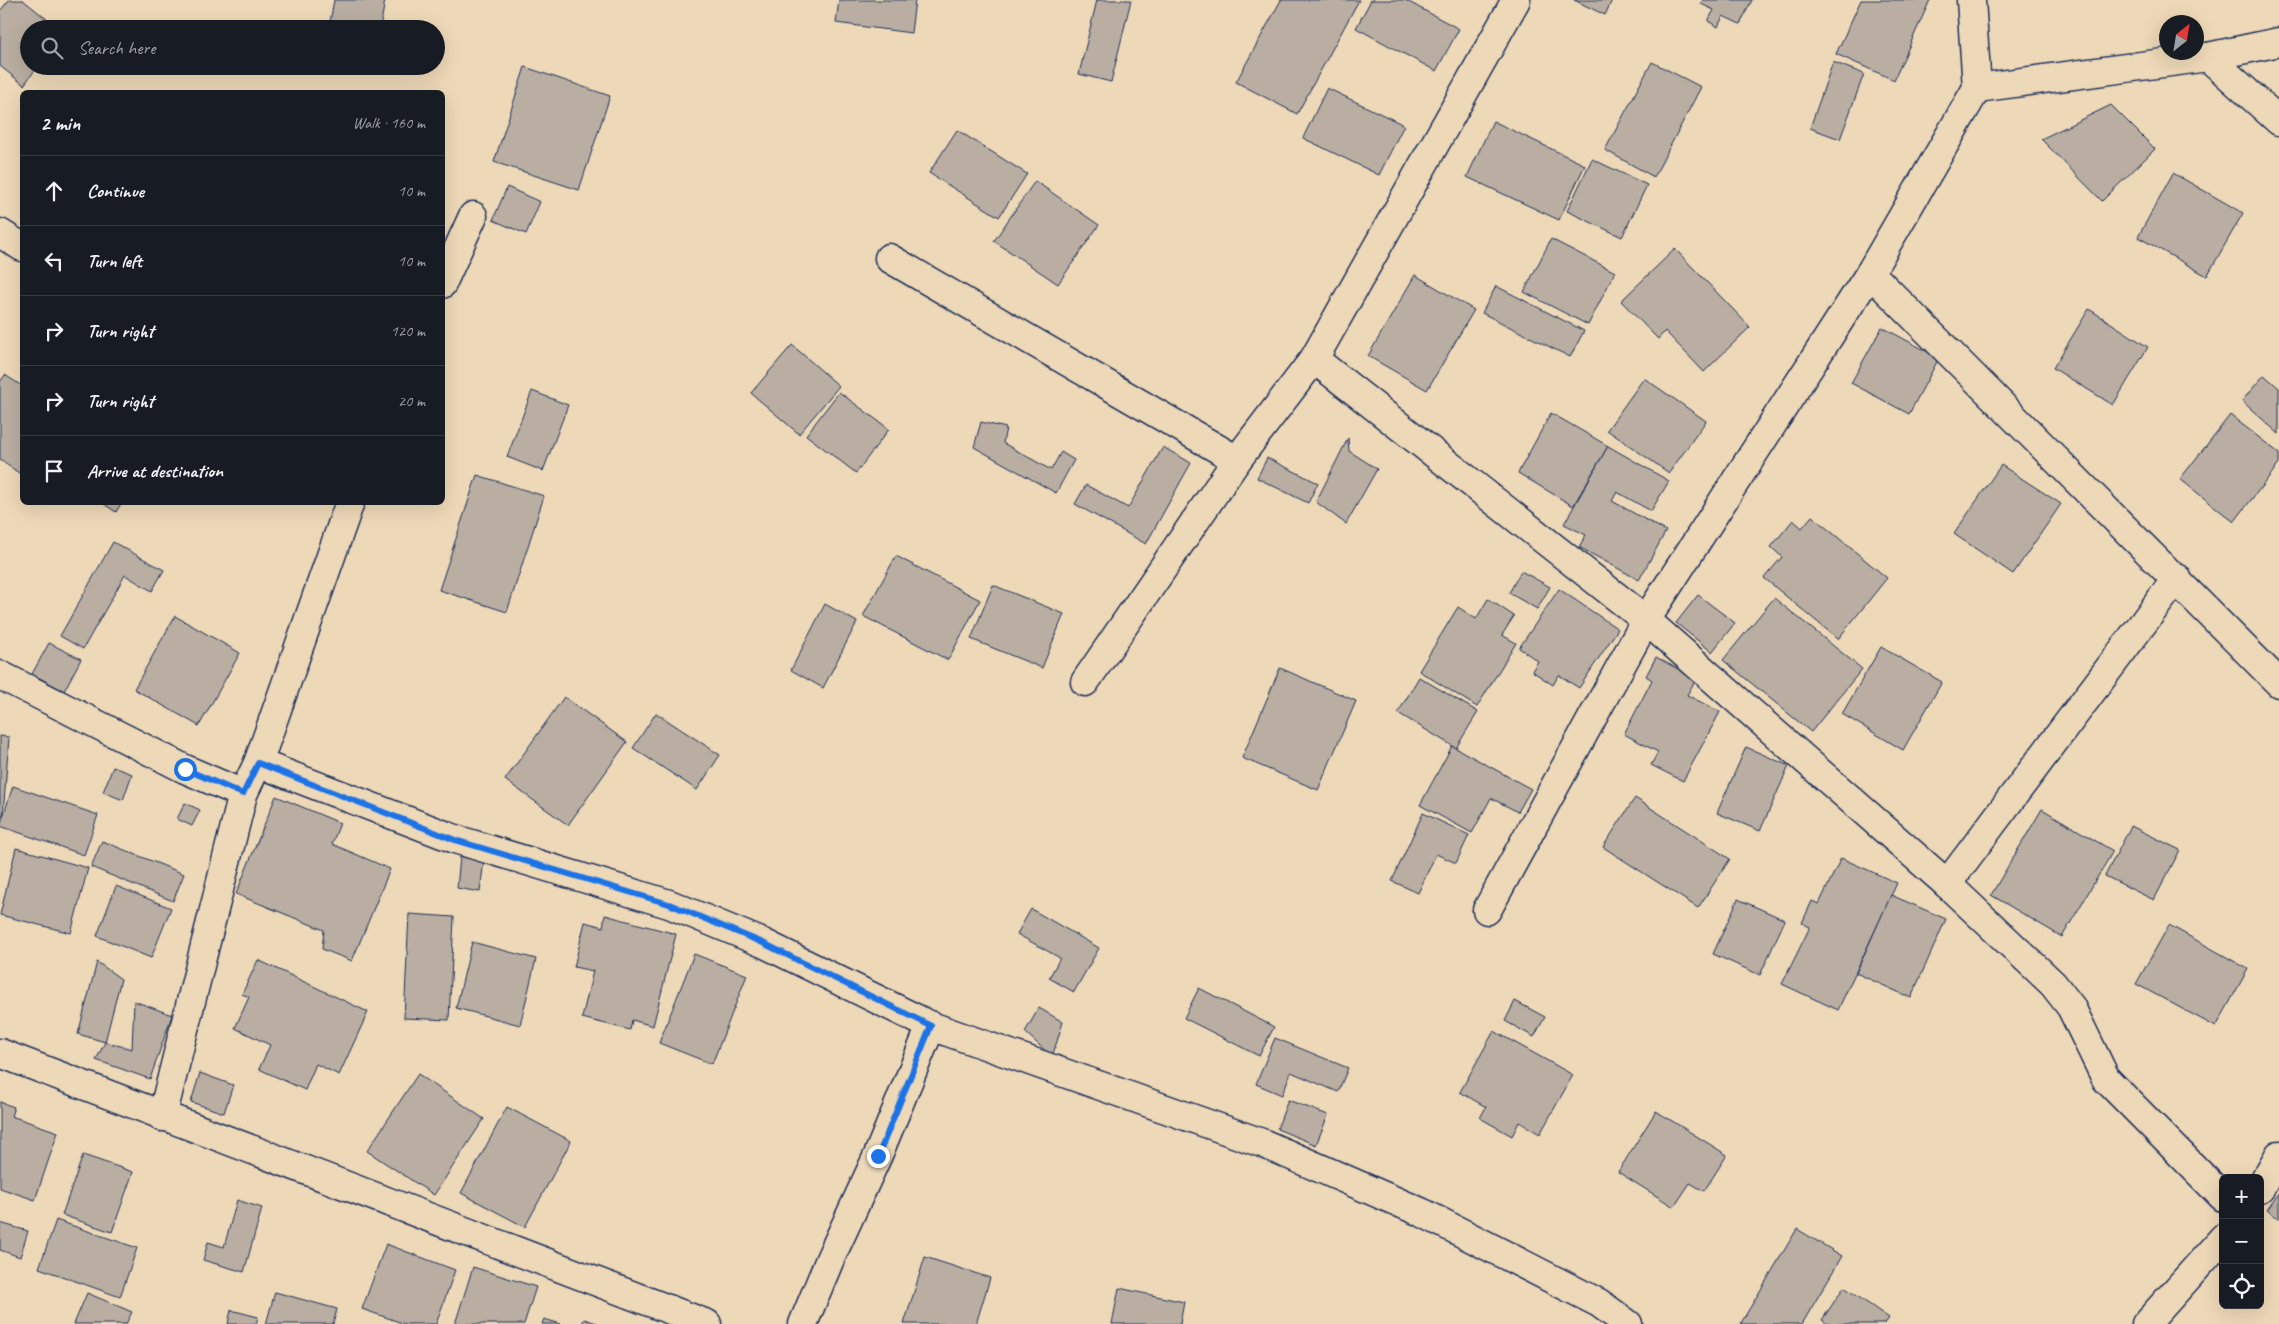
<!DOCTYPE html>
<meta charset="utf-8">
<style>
:root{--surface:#171b24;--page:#20242c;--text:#f1f3f6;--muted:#9ea1a6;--line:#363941}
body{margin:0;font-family:Caveat,sans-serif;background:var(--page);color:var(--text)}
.controls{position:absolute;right:15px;bottom:15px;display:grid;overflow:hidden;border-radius:8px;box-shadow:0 5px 20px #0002}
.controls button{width:45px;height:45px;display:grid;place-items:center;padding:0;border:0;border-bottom:1px solid var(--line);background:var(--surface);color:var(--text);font:25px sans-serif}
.compass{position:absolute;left:2159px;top:15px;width:45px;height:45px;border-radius:50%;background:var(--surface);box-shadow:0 5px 20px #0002;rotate:30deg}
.stop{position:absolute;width:15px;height:15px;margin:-11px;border:4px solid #1a73e8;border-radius:50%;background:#fff}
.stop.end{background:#1a73e8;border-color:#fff;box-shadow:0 1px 5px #0008}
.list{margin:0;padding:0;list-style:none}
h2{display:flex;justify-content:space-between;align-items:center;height:65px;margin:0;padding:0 20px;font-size:21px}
h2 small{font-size:16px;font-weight:400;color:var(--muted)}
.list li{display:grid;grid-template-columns:32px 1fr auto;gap:15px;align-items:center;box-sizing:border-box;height:70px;padding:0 20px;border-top:1px solid var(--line)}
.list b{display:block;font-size:19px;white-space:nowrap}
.list em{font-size:16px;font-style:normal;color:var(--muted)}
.icon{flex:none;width:28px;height:28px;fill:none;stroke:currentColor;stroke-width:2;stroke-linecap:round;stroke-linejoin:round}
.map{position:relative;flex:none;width:2279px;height:1324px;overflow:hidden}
.search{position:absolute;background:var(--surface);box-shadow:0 5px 20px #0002;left:20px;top:20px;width:425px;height:55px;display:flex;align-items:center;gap:12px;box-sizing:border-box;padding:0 18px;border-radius:28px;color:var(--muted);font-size:19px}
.panel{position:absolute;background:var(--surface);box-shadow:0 5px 20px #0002;left:20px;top:90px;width:425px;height:415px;border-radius:8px}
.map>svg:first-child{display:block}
.building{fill:#b9aea1;stroke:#1b2f5e}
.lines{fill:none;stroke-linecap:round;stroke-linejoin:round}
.street-casing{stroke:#1b2f5e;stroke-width:31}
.street{stroke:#edd8b7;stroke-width:28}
.route{stroke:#1a73e8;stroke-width:6}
</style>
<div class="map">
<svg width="2279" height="1324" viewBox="0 0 2279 1324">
<rect width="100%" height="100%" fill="#edd8b7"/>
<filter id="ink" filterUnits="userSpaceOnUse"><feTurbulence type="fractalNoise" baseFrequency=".02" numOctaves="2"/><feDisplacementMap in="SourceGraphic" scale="10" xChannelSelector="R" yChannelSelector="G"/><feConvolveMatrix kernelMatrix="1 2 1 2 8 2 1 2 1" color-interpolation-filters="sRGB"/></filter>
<g filter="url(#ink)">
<g class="building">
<path d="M9,0H23L59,29H29V66H38L24,85L0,66V11Z"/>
<path d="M334,0H385L380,29H366L330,22Z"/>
<path d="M839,0H915L911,33L836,23Z"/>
<path d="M1097,0H1131L1111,82L1079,74Z"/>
<path d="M1281,0H1359L1297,114L1236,82Z"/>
<path d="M1371,0H1405L1459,29L1436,71L1356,28Z"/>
<path d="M1574,0H1612L1605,15Z"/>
<path d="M1703,0H1752L1740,24L1723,16L1718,27L1708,21L1714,10L1701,4Z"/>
<path d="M1861,0H1930L1894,80L1836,54Z"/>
<path d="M1652,62L1701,87L1654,177L1605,150Z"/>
<path d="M1833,62L1864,74L1840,139L1810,128Z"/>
<path d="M525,67L610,96L579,190L494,162Z"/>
<path d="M1327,88L1404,125L1379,175L1303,138Z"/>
<path d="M2111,105L2155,149L2102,201L2041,139Z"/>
<path d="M1493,121L1585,165L1559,220L1467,177Z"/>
<path d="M957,130L1027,174L999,217L929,173Z"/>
<path d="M1592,159L1647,185L1622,237L1567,211Z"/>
<path d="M2173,173L2243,213L2207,276L2138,237Z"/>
<path d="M1035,181L1099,225L1058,284L994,241Z"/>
<path d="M507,187L540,202L526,234L493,220Z"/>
<path d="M1551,239L1615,272L1588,325L1524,292Z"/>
<path d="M1675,249L1750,327L1704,372L1665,331L1658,339L1621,301Z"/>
<path d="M1415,275L1474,310L1427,390L1368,356Z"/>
<path d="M1496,286L1584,331L1570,357L1482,313Z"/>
<path d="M2089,309L2148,347L2113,405L2053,368Z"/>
<path d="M1882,327L1939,358L1909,414L1851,383Z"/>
<path d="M792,345L839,386L799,434L751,393Z"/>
<path d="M5,375L22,386V475L0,460V382Z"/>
<path d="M2264,375L2279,388V434L2242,401Z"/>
<path d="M1644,378L1706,421L1669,473L1607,430Z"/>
<path d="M532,391L568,405L543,471L507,457Z"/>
<path d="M839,392L889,429L856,473L806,435Z"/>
<path d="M1551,413L1608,446L1573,506L1518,473Z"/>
<path d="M2230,415L2279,453V464L2234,522L2180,479Z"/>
<path d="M981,422L1006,428L1003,443L1051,470L1061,452L1074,460L1056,493L974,447Z"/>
<path d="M1348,438L1349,451L1377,469L1346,524L1316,502Z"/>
<path d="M1608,446L1669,481L1651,511L1617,492L1612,501L1666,531L1639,580L1579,547L1586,535L1564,524Z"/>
<path d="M1163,447L1191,463L1146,544L1075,504L1086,485L1128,508Z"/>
<path d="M1267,458L1318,483L1308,503L1257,478Z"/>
<path d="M2001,465L2061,504L2013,574L1954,534Z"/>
<path d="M477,475L544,496L507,612L439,590Z"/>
<path d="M101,502H122L116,512Z"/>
<path d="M1812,516L1887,578L1838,639L1764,578L1782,557L1771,547L1793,520L1802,528Z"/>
<path d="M113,542L164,570L152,591L125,575L83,649L60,636Z"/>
<path d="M896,556L980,600L948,660L863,616Z"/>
<path d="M1521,571L1550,587L1537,609L1509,593Z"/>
<path d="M993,585L1064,614L1042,668L971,639Z"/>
<path d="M1559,589L1618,629L1579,688L1559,675L1553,685L1532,671L1538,661L1519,648Z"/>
<path d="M1698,595L1735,623L1712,652L1676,623Z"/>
<path d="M1774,598L1862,669L1811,732L1723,660Z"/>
<path d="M1488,599L1514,616L1502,635L1516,643L1477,707L1419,671L1458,607L1476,619Z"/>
<path d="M825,604L857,622L823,688L791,670Z"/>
<path d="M175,616L240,653L199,726L134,689Z"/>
<path d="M49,643L81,659L64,691L32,674Z"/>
<path d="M1881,647L1942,682L1903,750L1842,714Z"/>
<path d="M1656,657L1696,679L1687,695L1720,712L1683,781L1651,765L1658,752L1624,734L1652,680L1646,676Z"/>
<path d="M1280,668L1356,701L1318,790L1242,758Z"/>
<path d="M1419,677L1478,712L1456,748L1398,713Z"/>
<path d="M564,697L627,742L568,825L505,780Z"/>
<path d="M656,713L720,755L697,790L633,748Z"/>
<path d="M0,736L9,737L3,816H0Z"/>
<path d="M1452,746L1531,789L1518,812L1491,798L1472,833L1420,805Z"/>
<path d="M1746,747L1789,766L1760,831L1717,813Z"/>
<path d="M113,767L132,774L123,800L103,792Z"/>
<path d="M13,786L98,815L84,855L0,826Z"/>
<path d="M276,796L340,823L332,844L390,869L352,961L322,949L324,930L236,894Z"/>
<path d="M1635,798L1730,859L1698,908L1603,847Z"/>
<path d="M185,803L200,810L192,826L177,819Z"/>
<path d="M2042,809L2113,851L2062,937L1991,895Z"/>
<path d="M1423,813L1469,835L1456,863L1436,854L1418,893L1392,881Z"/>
<path d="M2131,826L2180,850L2154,900L2105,876Z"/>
<path d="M102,841L184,874L173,901L91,867Z"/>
<path d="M16,848L88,868L71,933L0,915Z"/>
<path d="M460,857L484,860L480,892L457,888Z"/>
<path d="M1841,858L1897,883L1838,1010L1782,984L1810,927L1802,923L1812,901L1819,904Z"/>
<path d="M116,886L171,908L151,958L97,936Z"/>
<path d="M1891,895L1946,919L1911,998L1856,973Z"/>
<path d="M1738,899L1785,920L1760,975L1713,954Z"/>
<path d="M1031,909L1099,948L1074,992L1049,978L1060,958L1017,934Z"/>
<path d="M409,914L454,917L449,1020L404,1018Z"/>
<path d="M605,915L676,934L653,1026L632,1020L630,1030L582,1018L593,971L574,967L585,922L603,927Z"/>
<path d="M2169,925L2248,969L2216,1027L2136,984Z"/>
<path d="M472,942L536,959L520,1025L456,1008Z"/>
<path d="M694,954L747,975L712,1064L659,1043Z"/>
<path d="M258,960L368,1012L339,1075L316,1064L305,1090L259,1069L270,1045L235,1028L249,997L242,994Z"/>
<path d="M97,962L121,979L105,1042L78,1034Z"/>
<path d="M1199,988L1274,1027L1259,1056L1184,1018Z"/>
<path d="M134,1001L172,1015L150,1079L96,1060L105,1042L132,1049Z"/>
<path d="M1515,1001L1545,1017L1534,1037L1505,1021Z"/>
<path d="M1039,1008L1063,1022L1052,1057L1025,1032Z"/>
<path d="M1494,1031L1573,1075L1540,1134L1519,1122L1512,1136L1480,1118L1486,1107L1460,1092Z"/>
<path d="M1275,1038L1348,1068L1338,1092L1291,1072L1282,1095L1256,1084Z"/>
<path d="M200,1073L233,1085L224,1113L191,1102Z"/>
<path d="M418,1074L484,1119L434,1195L367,1151Z"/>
<path d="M1288,1100L1328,1115L1316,1145L1277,1129Z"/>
<path d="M0,1102L14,1107L11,1116L58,1132L35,1200L0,1188Z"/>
<path d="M507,1107L571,1141L525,1227L461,1193Z"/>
<path d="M1656,1111L1727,1155L1704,1191L1690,1183L1674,1207L1618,1172Z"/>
<path d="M83,1155L133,1172L112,1232L62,1215Z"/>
<path d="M2279,1193V1219L2267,1210Z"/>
<path d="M237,1200L262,1208L244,1272L203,1260L208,1242L224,1247Z"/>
<path d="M56,1220L137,1248L120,1297L39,1268Z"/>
<path d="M0,1223L28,1231L20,1257L0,1250Z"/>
<path d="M1797,1229L1842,1256L1802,1324H1743L1741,1323Z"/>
<path d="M386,1244L455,1270L436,1324H405L362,1309Z"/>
<path d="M925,1257L990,1278L976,1324H904Z"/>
<path d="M473,1267L536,1287L524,1324H455Z"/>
<path d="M1844,1287L1889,1318L1885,1324H1827L1822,1320Z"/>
<path d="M1119,1288L1184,1302L1180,1324H1112Z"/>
<path d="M275,1292L337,1309L333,1324H266Z"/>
<path d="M87,1293L132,1312L126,1324H74Z"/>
<path d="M231,1310L258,1317L256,1324H228Z"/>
<path d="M544,1319L561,1324H542Z"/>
<path d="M584,1319L600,1324H582Z"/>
</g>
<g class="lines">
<g class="street-casing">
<g id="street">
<path d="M2208,57L2279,121"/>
<path d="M1977,88L2208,57L2279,42"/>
<path d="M0,233L22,247"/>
<path d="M889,258L1237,460"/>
<path d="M1870,273L2279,683"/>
<path d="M442,284L473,216"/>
<path d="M1314,359L1646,620L1947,884L2053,984L2071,1007L2106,1079L2223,1197"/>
<path d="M0,675L185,769L243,794"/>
<path d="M1085,682L1237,460L1314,359L1516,0"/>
<path d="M258,763L455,839L669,904L763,943L931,1026L1262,1143L1423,1213L1599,1303L1628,1324"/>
<path d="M1947,884L2177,578"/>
<path d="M1487,910L1646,620L1870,273L1977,88L1971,0"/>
<path d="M0,1053L707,1324"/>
<path d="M162,1117L243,794L258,763L350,502"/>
<path d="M2260,1189L2279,1155"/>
<path d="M803,1324L830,1259L878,1155L931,1026"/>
<path d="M2146,1324L2223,1238"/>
</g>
</g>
<use href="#street" class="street"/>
</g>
</g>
<g class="lines" filter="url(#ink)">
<path class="route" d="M185,769L243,794L258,763L455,840L669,904L763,943L931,1026L878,1156"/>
</g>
</svg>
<div class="controls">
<button>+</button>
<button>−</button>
<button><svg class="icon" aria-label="locate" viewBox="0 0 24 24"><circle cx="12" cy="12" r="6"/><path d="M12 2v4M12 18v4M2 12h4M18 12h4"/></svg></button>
</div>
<svg class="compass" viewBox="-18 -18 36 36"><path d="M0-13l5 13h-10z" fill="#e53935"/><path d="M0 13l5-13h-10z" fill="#9ea1a6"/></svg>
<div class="stop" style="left:185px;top:769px"></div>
<div class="stop end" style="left:878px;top:1156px"></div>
<div class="search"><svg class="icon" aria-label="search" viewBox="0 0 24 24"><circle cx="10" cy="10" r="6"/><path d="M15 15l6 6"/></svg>Search here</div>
<section class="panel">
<h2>2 min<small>Walk · 160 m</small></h2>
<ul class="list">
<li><svg class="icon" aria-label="ahead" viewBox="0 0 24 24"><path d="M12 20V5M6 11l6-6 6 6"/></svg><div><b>Continue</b></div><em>10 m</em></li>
<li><svg class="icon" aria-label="left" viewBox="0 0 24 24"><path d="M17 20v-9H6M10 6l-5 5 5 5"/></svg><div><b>Turn left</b></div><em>10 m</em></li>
<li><svg class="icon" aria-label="right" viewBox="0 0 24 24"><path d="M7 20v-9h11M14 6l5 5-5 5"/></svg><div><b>Turn right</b></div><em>120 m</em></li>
<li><svg class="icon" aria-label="right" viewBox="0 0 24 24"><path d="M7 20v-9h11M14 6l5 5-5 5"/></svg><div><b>Turn right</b></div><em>20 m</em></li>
<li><svg class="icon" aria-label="arrive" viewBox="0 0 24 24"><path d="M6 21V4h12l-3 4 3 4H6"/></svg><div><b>Arrive at destination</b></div></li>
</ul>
</section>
</div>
